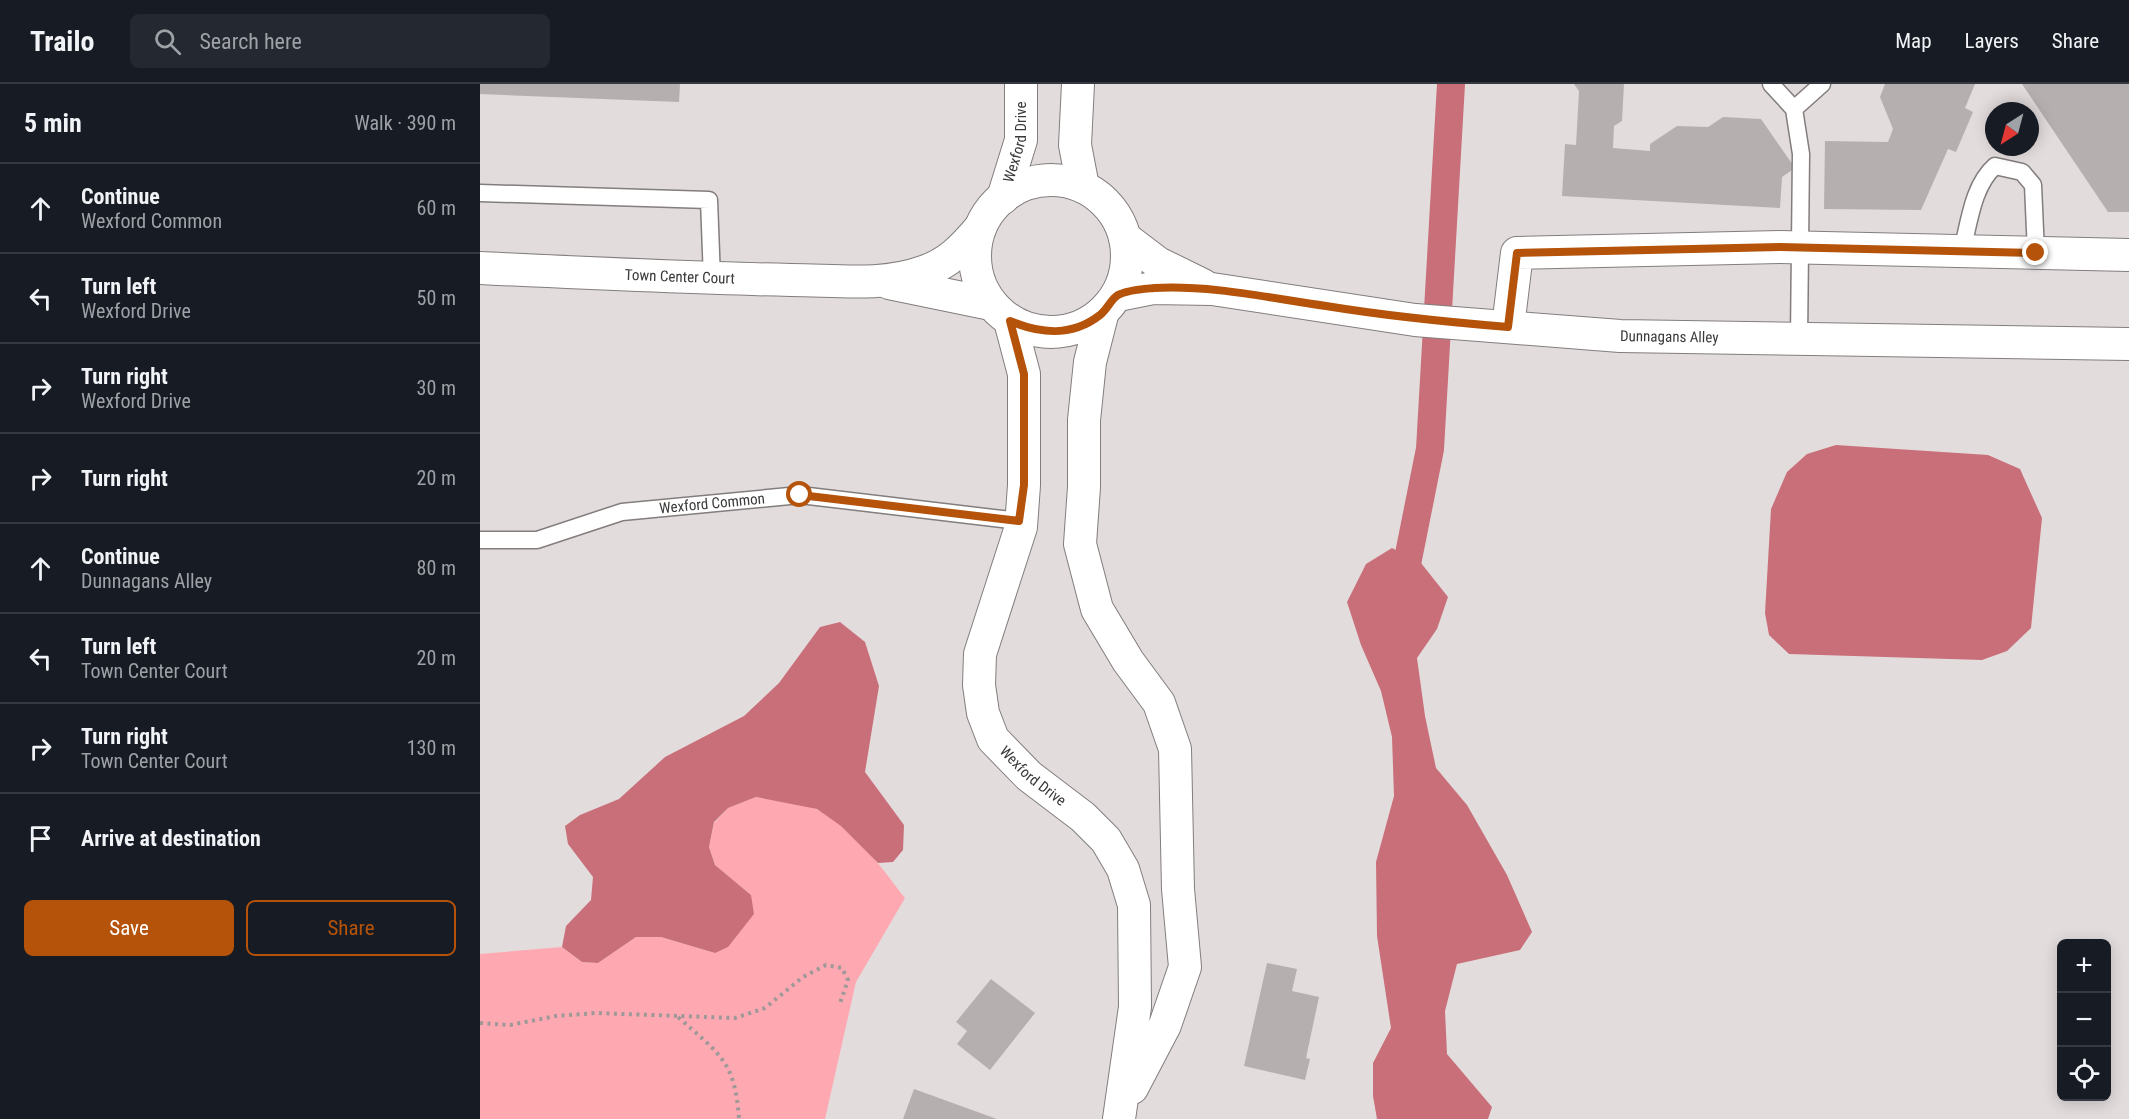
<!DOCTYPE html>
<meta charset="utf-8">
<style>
:root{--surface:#171b24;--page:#242831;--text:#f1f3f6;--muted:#9ea1a6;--line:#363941;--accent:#b45309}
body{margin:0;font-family:"Roboto Condensed",sans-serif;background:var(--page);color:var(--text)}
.controls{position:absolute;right:18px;bottom:18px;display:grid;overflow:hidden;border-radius:9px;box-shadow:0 3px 15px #0003}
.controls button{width:54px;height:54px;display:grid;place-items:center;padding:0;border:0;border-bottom:2px solid var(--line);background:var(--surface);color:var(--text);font:30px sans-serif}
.compass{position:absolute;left:1505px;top:18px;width:54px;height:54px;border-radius:50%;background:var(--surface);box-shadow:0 3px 15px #0003;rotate:216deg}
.stop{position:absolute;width:18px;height:18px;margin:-14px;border:4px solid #b45309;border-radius:50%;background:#fff}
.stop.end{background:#b45309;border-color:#fff;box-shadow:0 2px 6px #0008}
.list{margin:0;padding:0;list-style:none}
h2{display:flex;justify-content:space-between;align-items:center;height:78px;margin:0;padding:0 24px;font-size:26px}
h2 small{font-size:20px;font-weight:400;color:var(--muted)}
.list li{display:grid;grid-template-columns:39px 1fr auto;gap:18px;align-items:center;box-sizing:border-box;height:90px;padding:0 24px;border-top:2px solid var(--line)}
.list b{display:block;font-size:22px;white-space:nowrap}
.list p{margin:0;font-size:20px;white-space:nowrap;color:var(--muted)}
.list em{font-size:20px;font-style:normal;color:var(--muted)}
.actions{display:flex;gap:12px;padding:18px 24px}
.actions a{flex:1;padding:14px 0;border:2px solid var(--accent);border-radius:9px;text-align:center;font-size:21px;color:var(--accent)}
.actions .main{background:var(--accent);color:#fff}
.icon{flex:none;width:33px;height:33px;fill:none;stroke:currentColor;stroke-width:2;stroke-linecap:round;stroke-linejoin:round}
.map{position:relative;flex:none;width:1649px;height:1035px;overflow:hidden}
header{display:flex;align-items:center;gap:36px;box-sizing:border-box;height:84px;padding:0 30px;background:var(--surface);border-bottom:2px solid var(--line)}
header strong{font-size:28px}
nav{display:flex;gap:33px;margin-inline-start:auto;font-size:21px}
.search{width:420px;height:54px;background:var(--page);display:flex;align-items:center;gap:15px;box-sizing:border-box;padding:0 21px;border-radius:9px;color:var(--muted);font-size:22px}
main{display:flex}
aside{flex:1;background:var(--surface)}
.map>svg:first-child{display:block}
.green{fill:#fea9b2}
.water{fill:#c96f79}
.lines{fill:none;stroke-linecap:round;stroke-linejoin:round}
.canal{stroke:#c96f79;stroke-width:28}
.building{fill:#b6afb0}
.lane-casing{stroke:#837d7d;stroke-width:19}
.street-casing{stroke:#837d7d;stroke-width:34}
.path{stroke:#9e9899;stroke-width:4;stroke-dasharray:3 4.5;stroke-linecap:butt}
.lane{stroke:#fff;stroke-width:16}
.street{stroke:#fff;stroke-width:32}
.route{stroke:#b45309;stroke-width:8}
.labels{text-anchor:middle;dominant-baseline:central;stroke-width:4.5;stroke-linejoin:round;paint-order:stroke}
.street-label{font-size:15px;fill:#3b3838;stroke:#fff}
</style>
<header>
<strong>Trailo</strong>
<div class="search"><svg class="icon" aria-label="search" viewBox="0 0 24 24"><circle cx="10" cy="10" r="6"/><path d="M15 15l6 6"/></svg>Search here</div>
<nav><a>Map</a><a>Layers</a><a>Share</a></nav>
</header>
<main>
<aside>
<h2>5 min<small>Walk · 390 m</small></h2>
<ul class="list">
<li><svg class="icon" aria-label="ahead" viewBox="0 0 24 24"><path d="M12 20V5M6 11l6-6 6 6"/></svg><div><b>Continue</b><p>Wexford Common</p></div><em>60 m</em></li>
<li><svg class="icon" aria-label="left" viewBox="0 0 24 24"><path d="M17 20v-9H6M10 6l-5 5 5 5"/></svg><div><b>Turn left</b><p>Wexford Drive</p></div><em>50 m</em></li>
<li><svg class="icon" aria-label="right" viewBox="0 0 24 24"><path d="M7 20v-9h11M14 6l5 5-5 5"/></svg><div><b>Turn right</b><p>Wexford Drive</p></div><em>30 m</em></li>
<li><svg class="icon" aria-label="right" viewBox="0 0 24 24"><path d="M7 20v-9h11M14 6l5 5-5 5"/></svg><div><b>Turn right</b></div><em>20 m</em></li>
<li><svg class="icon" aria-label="ahead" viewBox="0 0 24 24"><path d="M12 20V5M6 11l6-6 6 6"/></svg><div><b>Continue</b><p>Dunnagans Alley</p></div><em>80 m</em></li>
<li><svg class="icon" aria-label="left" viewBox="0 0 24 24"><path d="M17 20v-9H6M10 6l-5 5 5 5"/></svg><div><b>Turn left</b><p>Town Center Court</p></div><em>20 m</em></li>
<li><svg class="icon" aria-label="right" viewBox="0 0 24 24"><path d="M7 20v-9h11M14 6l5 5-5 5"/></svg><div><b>Turn right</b><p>Town Center Court</p></div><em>130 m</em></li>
<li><svg class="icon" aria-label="arrive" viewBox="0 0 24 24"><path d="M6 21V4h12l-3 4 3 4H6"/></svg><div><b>Arrive at destination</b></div></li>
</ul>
<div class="actions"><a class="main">Save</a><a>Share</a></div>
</aside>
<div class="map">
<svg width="1649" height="1035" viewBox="0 0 1649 1035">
<rect width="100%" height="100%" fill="#e3dcdd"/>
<path class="green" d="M276,713C295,717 317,718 336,725C368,736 404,787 425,814L376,898L345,1035H0V870L82,863L102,878L118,879L156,853H181L235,869L271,811L235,781L229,763L234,739L248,724Z"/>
<g class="water">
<path d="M1356,361L1508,371L1540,385L1562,434L1551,544L1527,567L1502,576L1309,570L1289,551L1285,529L1291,425L1307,388L1327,370Z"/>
<path d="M912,464L941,479L968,513L957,545L937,574L945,632L956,684L987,721L1027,791L1052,848L1040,866L977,880L965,927L967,970L1012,1023L1008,1035H897L893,1012V979L911,944L897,852L896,778L914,712L912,653L901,607L881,561L867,518L886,480Z"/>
<path d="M360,538L385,558L399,602L385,688L424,741L423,766L413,778L398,779L361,742L337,725L276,713L248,724L234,738L229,763L235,781L271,811L274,830L248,863L235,869L181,853H156L118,879L102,878L82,863L86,842L111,816L113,793L88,760L85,742L100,731L139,715L185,673L264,632L299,599L340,543Z"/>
</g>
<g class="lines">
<path class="canal" d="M921,510L950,365L971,0"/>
</g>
<g class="building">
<path d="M0,0H200L199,18L0,10Z"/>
<path d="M1094,0H1144L1142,37L1134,42L1133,64L1170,67V60L1197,42L1228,43L1243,33L1281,35L1315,84L1302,93L1300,124L1082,112L1085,60L1096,61L1099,7Z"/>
<path d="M1405,0H1495L1485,24L1493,28L1476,68L1468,65L1441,126L1344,125L1345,57L1408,58L1413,45L1400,13Z"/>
<path d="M1542,0H1649V128H1628Z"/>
<path d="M787,879L817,885L812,907L839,913L826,974L830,975L825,996L764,982Z"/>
<path d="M511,895L555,929L510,986L477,960L487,947L476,938Z"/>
<path d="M434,1005L517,1035H423Z"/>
</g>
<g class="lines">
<g class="lane-casing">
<g id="lane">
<path d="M1291,0L1314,25L1321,70L1319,255"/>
<path d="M1314,25L1342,0"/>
<path d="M0,109L229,116L232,195"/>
<path d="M1482,167C1489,139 1493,101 1515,82L1542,88L1553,101L1556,169"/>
<path id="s1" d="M0,456H57L142,428L320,411L539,437"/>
</g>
</g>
<g class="street-casing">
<g id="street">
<path d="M598,0L595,61L603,103"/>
<circle cx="571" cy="172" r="76"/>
<path id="s2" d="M523,114L541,56V0"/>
<path d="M645,154L678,179L723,201"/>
<path id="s3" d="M0,184C104,189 207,194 311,196C354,196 402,203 443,188C468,180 483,164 500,144"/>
<path d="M409,199L511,220"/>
<path id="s4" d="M638,211L673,204L732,205L935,236L1140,252L1649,260"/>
<path d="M622,231L610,278L604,336V403L600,460L617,525L648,577L679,619L695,665L698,805L705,883L685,941L652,1004"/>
<path id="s5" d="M530,237L544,290V401L541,443L500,570L499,601L503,629L513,655L549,692L603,733L626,756L643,785L654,821L655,923L639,1035"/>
<path d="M1028,243L1037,169L1300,163L1649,171"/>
</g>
</g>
<g class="path">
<path d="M198,933C239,970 255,976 259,1035"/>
<path d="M0,939L30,941L76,932L116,929L255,934L285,924L323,893L346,881L362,884L368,896L359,922"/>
</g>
<use href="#lane" class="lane"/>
<use href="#street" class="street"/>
</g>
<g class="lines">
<path class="route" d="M320,411L539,437L544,401V290L530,237C561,250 592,253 620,231C627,226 631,215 638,211C647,206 664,205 674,204C732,201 789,214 846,222C907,232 967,238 1028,243L1037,169L1300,163L1556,169"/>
</g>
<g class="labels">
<g class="street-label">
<text stroke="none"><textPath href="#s2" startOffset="58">Wexford Drive</textPath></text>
<text stroke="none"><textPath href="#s3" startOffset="200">Town Center Court</textPath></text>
<text stroke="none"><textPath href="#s4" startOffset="555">Dunnagans Alley</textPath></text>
<text stroke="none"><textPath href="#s1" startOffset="237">Wexford Common</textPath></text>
<text stroke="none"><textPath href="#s5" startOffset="483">Wexford Drive</textPath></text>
</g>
</g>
</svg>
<div class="controls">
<button>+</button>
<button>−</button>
<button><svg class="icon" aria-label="locate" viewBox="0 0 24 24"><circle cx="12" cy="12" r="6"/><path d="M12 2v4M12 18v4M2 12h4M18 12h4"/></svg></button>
</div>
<svg class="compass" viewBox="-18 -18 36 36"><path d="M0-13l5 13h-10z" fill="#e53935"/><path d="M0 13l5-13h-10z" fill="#9ea1a6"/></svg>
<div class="stop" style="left:320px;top:411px"></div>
<div class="stop end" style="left:1556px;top:169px"></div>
</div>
</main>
